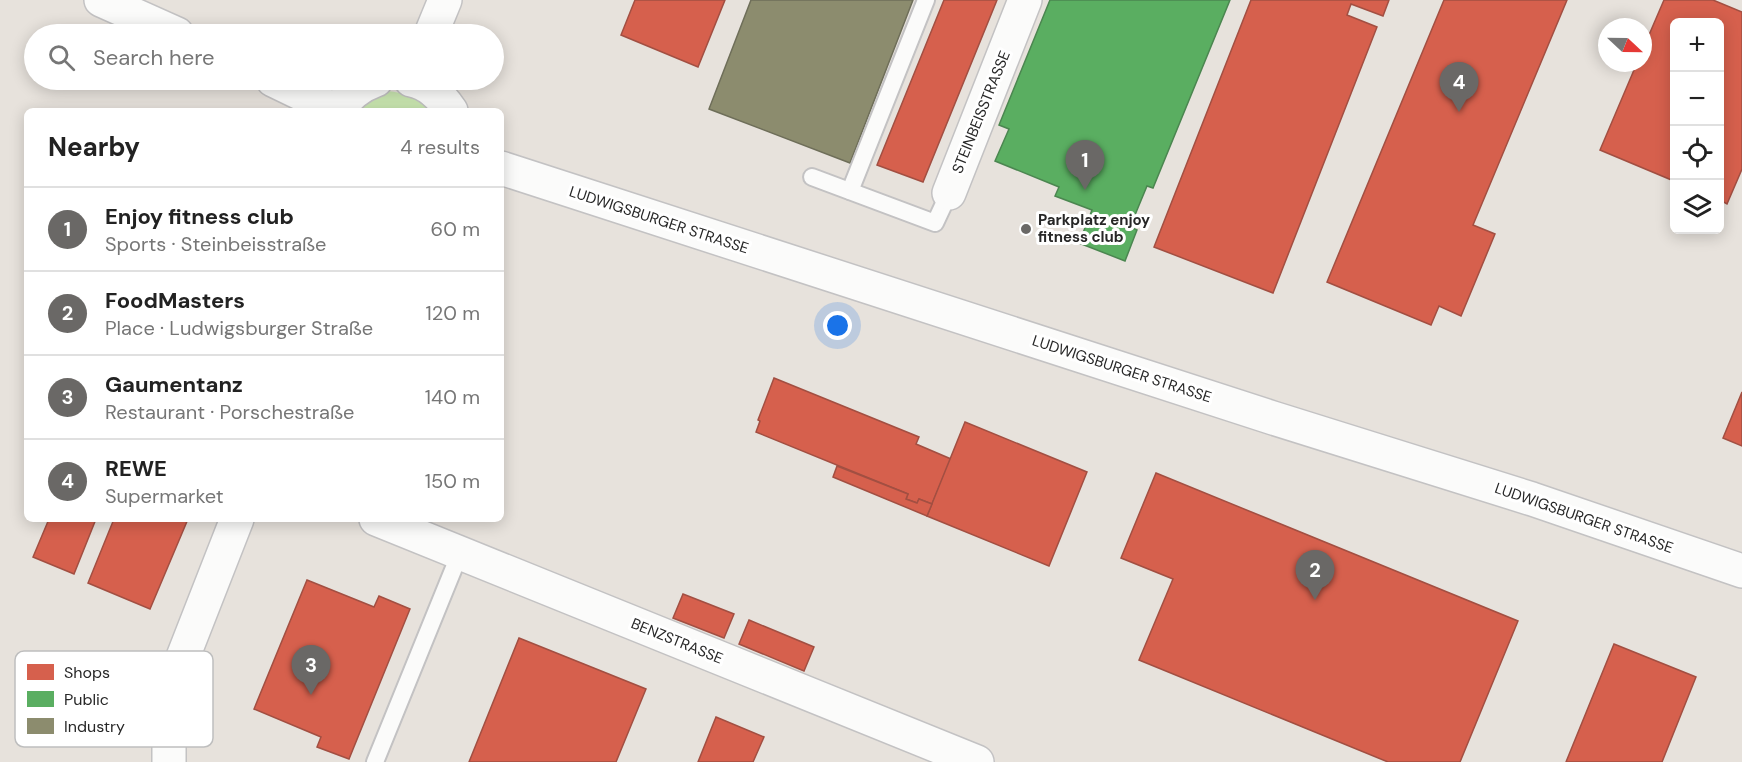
<!DOCTYPE html>
<meta charset="utf-8">
<style>
:root{--surface:#fff;--page:#f6f6f6;--text:#222;--muted:#767676;--line:#e0e0e0;--accent:#6a6866}
body{margin:0;font-family:"DM Sans",sans-serif;background:var(--page);color:var(--text)}
.controls{position:absolute;right:18px;top:18px;display:grid;overflow:hidden;border-radius:9px;box-shadow:0 3px 15px #0003}
.controls button{width:54px;height:54px;display:grid;place-items:center;padding:0;border:0;border-bottom:2px solid var(--line);background:var(--surface);color:var(--text);font:30px sans-serif}
.compass{position:absolute;left:1598px;top:18px;width:54px;height:54px;border-radius:50%;background:var(--surface);box-shadow:0 3px 15px #0003;rotate:112deg}
.you{position:absolute;left:838px;top:326px;width:21px;height:21px;margin:-15px;border:4px solid #fff;border-radius:50%;background:#1a73e8;box-shadow:0 0 0 9px #1a73e833}
.badge{display:grid;place-items:center;width:39px;height:39px;border-radius:50%;background:var(--accent);color:#fff;font-size:20px;font-weight:700}
.pin{position:absolute;translate:-50% -50px;filter:drop-shadow(0 2px 3px #0008)}
.pin::after{content:'';position:absolute;top:32px;width:21px;height:18px;background:inherit;clip-path:polygon(0 0,100% 0,50% 100%)}
.list{margin:0;padding:0;list-style:none}
h2{display:flex;justify-content:space-between;align-items:center;height:78px;margin:0;padding:0 24px;font-size:26px}
h2 small{font-size:20px;font-weight:400;color:var(--muted)}
.list li{display:grid;grid-template-columns:39px 1fr auto;gap:18px;align-items:center;box-sizing:border-box;height:84px;padding:0 24px;border-top:2px solid var(--line)}
.list b{display:block;font-size:22px;white-space:nowrap}
.list p{margin:0;font-size:20px;white-space:nowrap;color:var(--muted)}
.list em{font-size:20px;font-style:normal;color:var(--muted)}
.icon{flex:none;width:33px;height:33px;fill:none;stroke:currentColor;stroke-width:2;stroke-linecap:round;stroke-linejoin:round}
.map{position:relative;flex:none;width:1742px;height:762px;overflow:hidden}
.search{position:absolute;background:var(--surface);box-shadow:0 3px 15px #0003;left:24px;top:24px;width:480px;height:66px;display:flex;align-items:center;gap:15px;box-sizing:border-box;padding:0 21px;border-radius:33px;color:var(--muted);font-size:22px}
.panel{position:absolute;background:var(--surface);box-shadow:0 3px 15px #0003;left:24px;top:108px;width:480px;height:414px;border-radius:9px}
.map>svg:first-child{display:block}
.green{fill:#c9e6b0}
.shops{fill:#d6604d;stroke:#a24f42;stroke-width:1.5}
.public{fill:#5aae61;stroke:#4b8650;stroke-width:1.5}
.industry{fill:#8c8c6e;stroke:#6e6e59;stroke-width:1.5}
.lines{fill:none;stroke-linecap:round;stroke-linejoin:round}
.service-casing{stroke:#c3c2c3;stroke-width:20}
.minor-casing{stroke:#c3c2c3;stroke-width:36}
.tertiary-casing{stroke:#c3c2c3;stroke-width:36}
.secondary-casing{stroke:#c3c2c3;stroke-width:36}
.service{stroke:#fbfbfa;stroke-width:16}
.minor{stroke:#fbfbfa;stroke-width:33}
.tertiary{stroke:#fbfbfa;stroke-width:33}
.secondary{stroke:#fbfbfa;stroke-width:33}
.poi-dot{fill:#6a6866;stroke:#fff;stroke-width:2}
.labels{text-anchor:middle;dominant-baseline:central;stroke-width:6;stroke-linejoin:round;paint-order:stroke}
.street-label{font-size:15px;fill:#272727;stroke:#fff}
.poi-label{font-size:15px;font-weight:bold;fill:#272727;stroke:#fff;text-anchor:start}
.key{fill:#fff;stroke:#bebebe;stroke-width:1.5}
.key-label{font-size:16px;fill:#272727}
</style>
<div class="map">
<svg width="1742" height="762" viewBox="0 0 1742 762">
<rect width="100%" height="100%" fill="#e7e2dc"/>
<path class="green" d="M387,91C405,93 418,97 430,111H354L358,105Z"/>
<g class="shops">
<path d="M635,0H725L698,67L621,35Z"/>
<path d="M944,0H997L923,182L877,165Z"/>
<path d="M1251,0H1389L1383,16L1351,4L1347,15L1377,27L1273,293L1154,247Z"/>
<path d="M1444,0H1567L1473,225L1495,234L1461,316L1439,306L1431,325L1327,282Z"/>
<path d="M1664,0H1713L1742,12V169L1727,204L1720,200V22H1674V181L1600,150L1637,63H1643V49Z"/>
<path d="M774,378L919,437L916,444L951,459L932,504L919,499L917,503L906,499L908,494L756,432L760,421L758,420Z"/>
<path d="M1742,392V446L1723,438Z"/>
<path d="M965,422L1087,472L1049,566L927,516Z"/>
<path d="M837,466L908,494L906,499L917,503L919,499L932,504L927,516L833,477Z"/>
<path d="M1156,473L1518,621L1460,762H1388L1139,660L1173,579L1121,558Z"/>
<path d="M49,519H96L74,574L33,557Z"/>
<path d="M114,519H188L150,609L88,583Z"/>
<path d="M307,580L374,607L379,596L410,609L349,759L317,747L321,737L254,709Z"/>
<path d="M683,594L734,614L724,638L673,618Z"/>
<path d="M749,620L814,647L804,671L739,644Z"/>
<path d="M519,638L646,689L616,762H469Z"/>
<path d="M1614,644L1696,677L1662,762H1566Z"/>
<path d="M716,717L764,737L753,762H698Z"/>
</g>
<path class="public" d="M1050,0H1230L1153,188L1147,186L1130,227L1137,230L1125,261L1079,243L1092,210L1055,196L1059,187L995,161L1009,129L999,125Z"/>
<path class="industry" d="M751,0H913L850,163L709,109Z"/>
<g class="lines">
<g class="service-casing">
<g id="service">
<path d="M812,177L935,223L949,193"/>
<path d="M850,191L926,0"/>
<path d="M375,762L460,553"/>
</g>
</g>
<g class="minor-casing">
<g id="minor">
<path d="M949,193L1025,0"/>
<path d="M376,519L977,762"/>
<path d="M169,762V717L183,657L237,519"/>
</g>
</g>
<g class="tertiary-casing">
<path id="tertiary" d="M431,34L445,0"/>
</g>
<g class="secondary-casing">
<g id="secondary">
<path d="M101,0L177,34"/>
<path d="M273,80L337,111"/>
<path d="M411,80C429,83 441,96 451,111"/>
<path d="M337,111C347,96 359,86 376,80"/>
<path d="M501,168L1273,418L1532,499L1742,571"/>
</g>
</g>
<use href="#service" class="service"/>
<use href="#minor" class="minor"/>
<use href="#tertiary" class="tertiary"/>
<use href="#secondary" class="secondary"/>
</g>
<circle class="poi-dot" cx="1026" cy="229" r="6"/>
<g class="labels">
<g class="street-label">
<text transform="translate(981 112) rotate(-68)">STEINBEISSTRASSE</text>
<text transform="translate(659 220) rotate(18)">LUDWIGSBURGER STRASSE</text>
<text transform="translate(1122 369) rotate(18)">LUDWIGSBURGER STRASSE</text>
<text transform="translate(1584 518) rotate(19)">LUDWIGSBURGER STRASSE</text>
<text transform="translate(677 641) rotate(22)">BENZSTRASSE</text>
</g>
<g class="poi-label">
<text x="1038" y="220">Parkplatz enjoy<tspan x="1038" dy="17">fitness club</tspan></text>
</g>
</g>
<rect x="15" y="651" width="198" height="96" rx="9" class="key"/>
<rect x="27" y="664" width="27" height="16" fill="#d6604d"/>
<rect x="27" y="691" width="27" height="16" fill="#5aae61"/>
<rect x="27" y="718" width="27" height="16" fill="#8c8c6e"/>
<g class="key-label">
<text x="64" y="678">Shops</text>
<text x="64" y="705">Public</text>
<text x="64" y="732">Industry</text>
</g>
</svg>
<div class="controls">
<button>+</button>
<button>−</button>
<button><svg class="icon" aria-label="locate" viewBox="0 0 24 24"><circle cx="12" cy="12" r="6"/><path d="M12 2v4M12 18v4M2 12h4M18 12h4"/></svg></button>
<button><svg class="icon" aria-label="layers" viewBox="0 0 24 24"><path d="M12 4l9 5-9 5-9-5zM3 14l9 5 9-5"/></svg></button>
</div>
<svg class="compass" viewBox="-18 -18 36 36"><path d="M0-13l5 13h-10z" fill="#e53935"/><path d="M0 13l5-13h-10z" fill="#767676"/></svg>
<div class="you"></div>
<div class="pin badge" style="left:1085px;top:190px">1</div>
<div class="pin badge" style="left:1315px;top:600px">2</div>
<div class="pin badge" style="left:311px;top:695px">3</div>
<div class="pin badge" style="left:1459px;top:112px">4</div>
<div class="search"><svg class="icon" aria-label="search" viewBox="0 0 24 24"><circle cx="10" cy="10" r="6"/><path d="M15 15l6 6"/></svg>Search here</div>
<section class="panel">
<h2>Nearby<small>4 results</small></h2>
<ul class="list">
<li><span class="badge">1</span><div><b>Enjoy fitness club</b><p>Sports · Steinbeisstraße</p></div><em>60 m</em></li>
<li><span class="badge">2</span><div><b>FoodMasters</b><p>Place · Ludwigsburger Straße</p></div><em>120 m</em></li>
<li><span class="badge">3</span><div><b>Gaumentanz</b><p>Restaurant · Porschestraße</p></div><em>140 m</em></li>
<li><span class="badge">4</span><div><b>REWE</b><p>Supermarket</p></div><em>150 m</em></li>
</ul>
</section>
</div>
